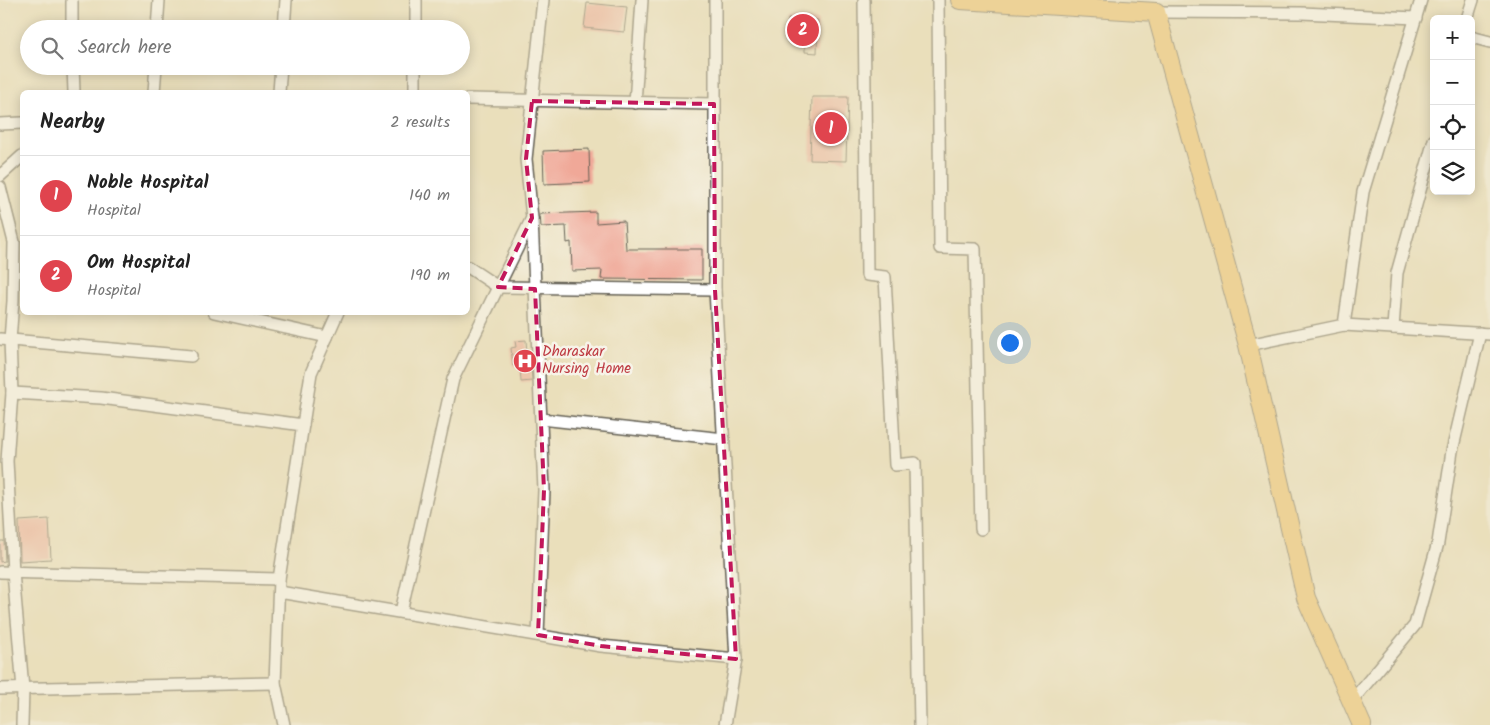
<!DOCTYPE html>
<meta charset="utf-8">
<style>
:root{--surface:#fff;--page:#f6f6f6;--text:#222;--muted:#767676;--line:#e0e0e0;--accent:#1a73e8}
body{margin:0;font-family:Kalam,sans-serif;background:var(--page);color:var(--text)}
.controls{position:absolute;right:15px;top:15px;display:grid;overflow:hidden;border-radius:8px;box-shadow:0 2px 12px #0003}
.controls button{width:45px;height:45px;display:grid;place-items:center;padding:0;border:0;border-bottom:1px solid var(--line);background:var(--surface);color:var(--text);font:25px sans-serif}
.you{position:absolute;left:1009px;top:342px;width:18px;height:18px;margin:-12px;border:4px solid #fff;border-radius:50%;background:#1a73e8;box-shadow:0 0 0 8px #1a73e833}
.badge{display:grid;place-items:center;width:32px;height:32px;border-radius:50%;background:var(--accent);color:#fff;font-size:16px;font-weight:700}
.pin{position:absolute;translate:-50% -50%;border:2px solid #fff;box-shadow:0 1px 5px #0006}
.list{margin:0;padding:0;list-style:none}
h2{display:flex;justify-content:space-between;align-items:center;height:65px;margin:0;padding:0 20px;font-size:21px}
h2 small{font-size:16px;font-weight:400;color:var(--muted)}
.list li{display:grid;grid-template-columns:32px 1fr auto;gap:15px;align-items:center;box-sizing:border-box;height:80px;padding:0 20px;border-top:1px solid var(--line)}
.list b{display:block;font-size:19px;white-space:nowrap}
.list p{margin:0;font-size:16px;white-space:nowrap;color:var(--muted)}
.list em{font-size:16px;font-style:normal;color:var(--muted)}
.icon{flex:none;width:28px;height:28px;fill:none;stroke:currentColor;stroke-width:2;stroke-linecap:round;stroke-linejoin:round}
.map{position:relative;flex:none;width:1490px;height:725px;overflow:hidden}
.search{position:absolute;background:var(--surface);box-shadow:0 2px 12px #0003;left:20px;top:20px;width:450px;height:55px;display:flex;align-items:center;gap:12px;box-sizing:border-box;padding:0 18px;border-radius:28px;color:var(--muted);font-size:19px}
.panel{position:absolute;background:var(--surface);box-shadow:0 2px 12px #0003;left:20px;top:90px;width:450px;height:225px;border-radius:8px}
.map>svg:first-child{display:block}
.building{fill:#f0a898}
.lines{fill:none;stroke-linecap:round;stroke-linejoin:round}
.street-casing{stroke:#646054;stroke-width:14}
.primary-casing{stroke:#646054;stroke-width:20}
.street{stroke:#fff;stroke-width:11}
.primary{stroke:#f2c36a;stroke-width:18}
.marked{fill:none;stroke:#c2185b;stroke-width:4;stroke-dasharray:10 6;stroke-linejoin:round}
.labels{text-anchor:middle;dominant-baseline:central;stroke-width:5;stroke-linejoin:round;paint-order:stroke}
.health-label{font-size:15px;fill:#be3a42;stroke:#f7f3e8;text-anchor:start}
</style>
<div class="map">
<svg width="1490" height="725" viewBox="0 0 1490 725">
<rect width="100%" height="100%" fill="#f7f3e8"/>
<filter id="ink" filterUnits="userSpaceOnUse"><feTurbulence type="fractalNoise" baseFrequency=".02" numOctaves="2"/><feDisplacementMap in="SourceGraphic" scale="10" xChannelSelector="R" yChannelSelector="G"/><feConvolveMatrix kernelMatrix="1 2 1 2 8 2 1 2 1" color-interpolation-filters="sRGB"/></filter>
<filter id="wash" filterUnits="userSpaceOnUse"><feTurbulence type="fractalNoise" baseFrequency=".0096" numOctaves="4" result="noise"/><feDisplacementMap in="SourceGraphic" scale="20" xChannelSelector="R" yChannelSelector="G"/><feGaussianBlur stdDeviation="1.12" result="paint"/><feColorMatrix in="noise" values="0 0 0 0 0 0 0 0 0 0 0 0 0 0 0 0 0 1.4 0 .05"/><feComposite in="paint" operator="in"/></filter>
<g filter="url(#wash)">
<rect width="100%" height="100%" fill="#eadfbb"/>
<g id="blocks">
<g class="building">
<path d="M587,3L627,7L624,32L584,28Z"/>
<path d="M788,19L818,20L817,53L805,52V44L788,43Z"/>
<path d="M812,97H848L846,161L810,160Z"/>
<path d="M589,149L590,182L544,184L543,151Z"/>
<path d="M596,212V223L624,221L626,249H702V280L601,279L602,270L572,271L571,242L567,243L566,226L541,227L540,214Z"/>
<path d="M526,340L527,354L530,353L532,381L521,382L520,366H513L511,348L516,347L515,341Z"/>
<path d="M49,519L51,559L20,561L19,521Z"/>
<path d="M0,541H4L5,561L0,562Z"/>
</g>
</g>
</g>
<g filter="url(#ink)">
<use href="#blocks" fill-opacity="0" stroke="#646054" stroke-width="1"/>
<g class="lines">
<g class="street-casing">
<g id="street">
<path d="M72,0V29"/>
<path d="M715,0V290L736,659L725,725"/>
<path d="M864,0L867,275L885,277L895,465L915,463L920,725"/>
<path d="M938,0L940,248L975,249L981,529"/>
<path d="M1156,12L1301,13L1416,18"/>
<path d="M1467,19L1473,0"/>
<path d="M157,29L159,0"/>
<path d="M284,29L286,0"/>
<path d="M416,29V0"/>
<path d="M1471,37L1490,42"/>
<path d="M73,66L74,92"/>
<path d="M154,92L156,66"/>
<path d="M279,92L281,66"/>
<path d="M415,92V66"/>
<path d="M468,99L714,104"/>
<path d="M635,103L642,0"/>
<path d="M0,124L22,123"/>
<path d="M0,176L22,156"/>
<path d="M0,187L14,242L13,301L10,340L12,393L7,461L13,572L23,689L22,725"/>
<path d="M532,219L544,490L538,635"/>
<path d="M468,267L498,287L715,290"/>
<path d="M214,312L327,337"/>
<path d="M1344,325L1363,192L1421,0"/>
<path d="M1393,328L1397,273L1434,140"/>
<path d="M0,339L191,356"/>
<path d="M1248,345L1344,325L1490,334"/>
<path d="M12,393L101,398L303,425"/>
<path d="M541,419L724,439"/>
<path d="M0,572L279,579"/>
<path d="M279,592L601,646L736,659"/>
<path d="M401,612L453,379L532,218L526,159L543,0"/>
<path d="M0,689L275,683"/>
<path d="M1351,702L1415,625L1438,543L1452,451L1480,333"/>
<path d="M284,725L275,683L279,579L311,373L338,312"/>
</g>
</g>
<g class="primary-casing">
<path id="primary" d="M960,0L1156,12L1248,345L1306,598L1362,725"/>
</g>
<use href="#street" class="street"/>
<use href="#primary" class="primary"/>
</g>
</g>
<path d="M0 0H1490V725H0ZM532,101L714,104L715,290L736,659L601,646L538,635L544,490L535,289L498,287L532,218L526,159Z" fill="#eadfbb" fill-opacity=".55" fill-rule="evenodd"/>
<path class="marked" d="M532,101L714,104L715,290L736,659L601,646L538,635L544,490L535,289L498,287L532,218L526,159Z"/>
<defs>
<g id="hospital-disc" transform="scale(1.25)"><circle r="9.5" fill="#e0444e" stroke="#f7f3e8"/><path d="M-5-5h3v3.5h4V-5h3V5h-3V1.5h-4V5h-3Z" fill="#fff"/></g>
</defs>
<g fill-rule="evenodd">
<use href="#hospital-disc" x="525" y="361"/>
</g>
<g class="labels">
<g class="health-label">
<text x="542" y="352">Dharaskar<tspan x="542" dy="17">Nursing Home</tspan></text>
</g>
</g>
</svg>
<div class="controls">
<button>+</button>
<button>−</button>
<button><svg class="icon" aria-label="locate" viewBox="0 0 24 24"><circle cx="12" cy="12" r="6"/><path d="M12 2v4M12 18v4M2 12h4M18 12h4"/></svg></button>
<button><svg class="icon" aria-label="layers" viewBox="0 0 24 24"><path d="M12 4l9 5-9 5-9-5zM3 14l9 5 9-5"/></svg></button>
</div>
<div class="you"></div>
<div class="pin badge" style="left:831px;top:128px;background:#e0444e">1</div>
<div class="pin badge" style="left:803px;top:30px;background:#e0444e">2</div>
<div class="search"><svg class="icon" aria-label="search" viewBox="0 0 24 24"><circle cx="10" cy="10" r="6"/><path d="M15 15l6 6"/></svg>Search here</div>
<section class="panel">
<h2>Nearby<small>2 results</small></h2>
<ul class="list">
<li><span class="badge" style="background:#e0444e">1</span><div><b>Noble Hospital</b><p>Hospital</p></div><em>140 m</em></li>
<li><span class="badge" style="background:#e0444e">2</span><div><b>Om Hospital</b><p>Hospital</p></div><em>190 m</em></li>
</ul>
</section>
</div>
